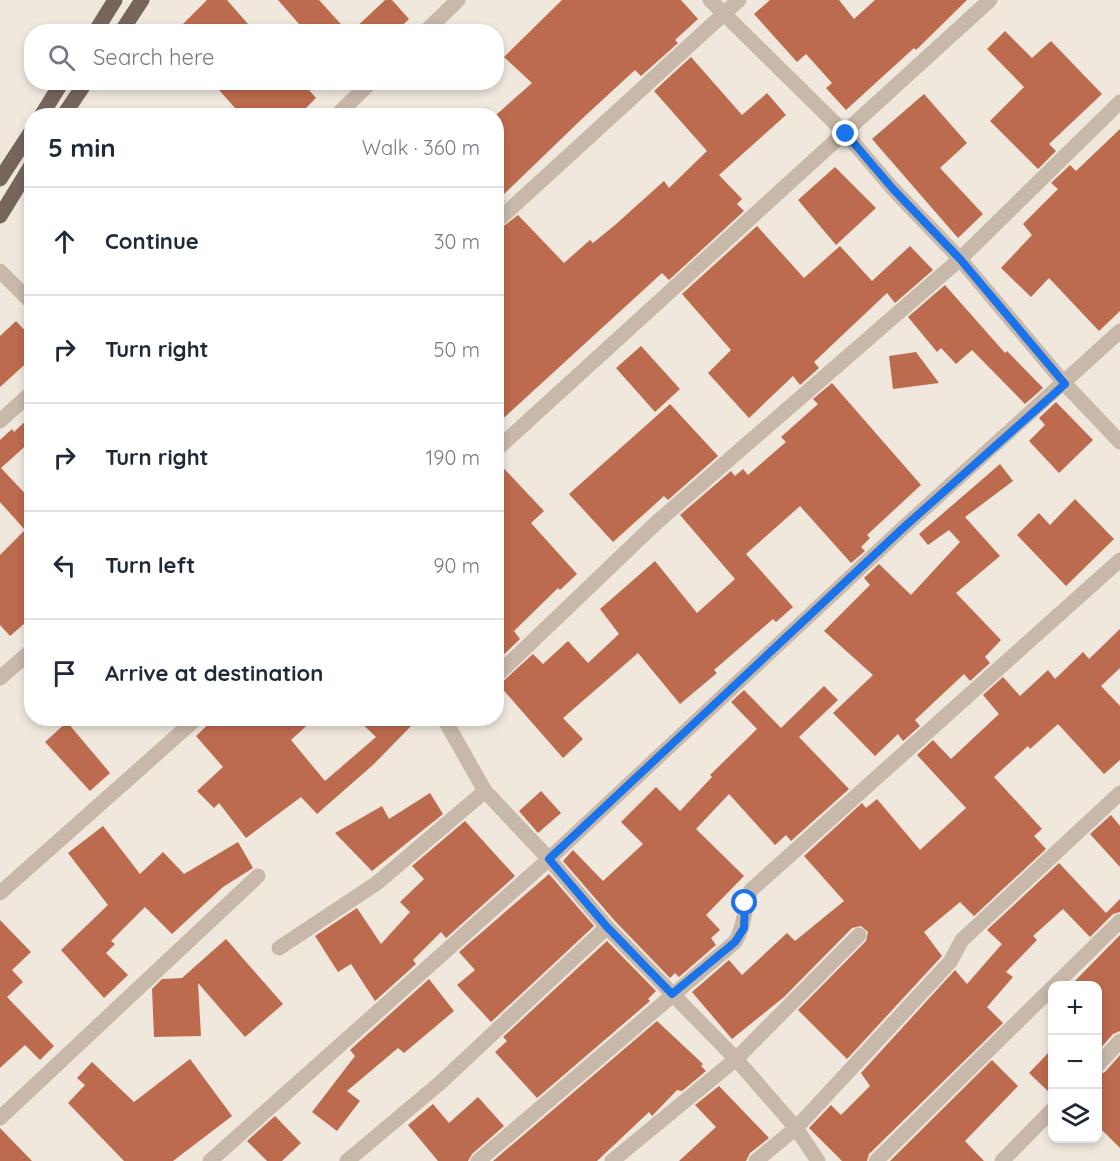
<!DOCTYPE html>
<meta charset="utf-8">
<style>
:root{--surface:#fff;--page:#f2f2f3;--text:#1f2937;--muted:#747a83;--line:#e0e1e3}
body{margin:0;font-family:Quicksand,sans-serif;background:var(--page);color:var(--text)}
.controls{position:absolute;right:18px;bottom:18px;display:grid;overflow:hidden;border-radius:12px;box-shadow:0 3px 9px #0003}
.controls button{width:54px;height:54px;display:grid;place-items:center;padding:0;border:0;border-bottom:2px solid var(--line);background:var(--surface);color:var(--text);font:30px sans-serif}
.stop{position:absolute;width:18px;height:18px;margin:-14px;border:4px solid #1a73e8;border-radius:50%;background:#fff}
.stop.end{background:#1a73e8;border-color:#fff;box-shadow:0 2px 6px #0008}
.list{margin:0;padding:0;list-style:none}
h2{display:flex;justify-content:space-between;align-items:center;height:78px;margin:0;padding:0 24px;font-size:26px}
h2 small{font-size:20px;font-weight:400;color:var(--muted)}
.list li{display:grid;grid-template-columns:39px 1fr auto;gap:18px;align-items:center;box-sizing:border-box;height:108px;padding:0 24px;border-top:2px solid var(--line)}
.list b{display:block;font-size:22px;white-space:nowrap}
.list em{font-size:20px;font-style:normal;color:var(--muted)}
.icon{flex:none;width:33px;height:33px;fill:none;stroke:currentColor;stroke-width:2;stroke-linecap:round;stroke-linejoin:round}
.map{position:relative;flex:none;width:1120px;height:1161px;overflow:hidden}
.search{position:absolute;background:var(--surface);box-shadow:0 3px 9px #0003;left:24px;top:24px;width:480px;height:66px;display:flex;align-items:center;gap:15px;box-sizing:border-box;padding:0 21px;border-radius:24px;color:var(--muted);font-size:22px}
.panel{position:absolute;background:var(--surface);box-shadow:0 3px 9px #0003;left:24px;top:108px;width:480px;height:618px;border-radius:24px}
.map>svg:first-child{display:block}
.building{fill:#bd6b4e}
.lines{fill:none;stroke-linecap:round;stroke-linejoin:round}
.minor{stroke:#c8b8aa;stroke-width:15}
.major{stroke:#76655b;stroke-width:15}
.route{stroke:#1a73e8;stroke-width:8}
</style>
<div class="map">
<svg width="1120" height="1161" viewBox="0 0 1120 1161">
<rect width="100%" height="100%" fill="#f0e8dd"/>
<g class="building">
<path d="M207,0H227L255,32H175Z"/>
<path d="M278,0H319L348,32H306Z"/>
<path d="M385,0H392L409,19L395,32H351Z"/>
<path d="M562,0H681L698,19L675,40L678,43L641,76L635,70L586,115L501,197L505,201L496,208V115L532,83L504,57Z"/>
<path d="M770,0H839L854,19L875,0H967L916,50L914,48L846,110L826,88L832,83L806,54L797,62L754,14Z"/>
<path d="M1005,31L1032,58L1051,41L1102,94L1049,144L1056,151L1038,169L990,121L1024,87L987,49Z"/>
<path d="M691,57L742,115L767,93L786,115L719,175L742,199L737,204L744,211L669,280L662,273L496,425V232L518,215L564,263L590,240L593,243L615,225L664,181L669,188L707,151L654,91Z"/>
<path d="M212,82H302L316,98L298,116H242Z"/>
<path d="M924,94L967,143L940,168L983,214L958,238L872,139Z"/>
<path d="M1120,129V311L1099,331L1049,278L1031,297L1001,268L1032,235L1023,224L1058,189L1051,183L1070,165L1076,171Z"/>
<path d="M835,167L876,208L836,245L798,200Z"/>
<path d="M757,226L804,278L840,246L872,281L910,246L933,270L895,303L887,293L814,362L819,368L800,385L793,376L749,418L708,373L731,350L682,294Z"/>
<path d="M945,285L1005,353L1007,351L1043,388L1025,404L972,350L956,364L941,348L937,352L908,317Z"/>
<path d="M16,321L32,338V358L0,387V336Z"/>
<path d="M641,346L680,389L655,412L616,368Z"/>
<path d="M916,352L939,383L893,389L889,356Z"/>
<path d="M832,383L921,485L867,535L870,538L861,547L865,551L851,563L800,506L746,554L793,607L776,622L773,619L714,670L717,673L680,704L638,653L563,718L583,739L563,758L499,685L533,654L543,664L568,641L588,663L619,634L600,609L655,561L697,613L735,579L680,515L731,471L735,476L743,469L748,475L786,442L781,437L818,404L813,399Z"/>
<path d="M1056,402L1093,440L1059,473L1029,441L1045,425L1039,418Z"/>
<path d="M670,404L718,456L668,500L664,496L613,542L569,494Z"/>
<path d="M32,415V440L1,468L32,501V617L10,636L0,625V555L25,530L0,502V440L12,429L14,432Z"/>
<path d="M496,460L544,511L531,523L577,574L560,590L558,588L514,631L520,639L496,662Z"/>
<path d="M1000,464L1013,481L965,517L1000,556L956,593L1001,640L985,657L990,663L970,681L964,674L915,720L920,726L903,741L898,734L875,756L833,713L873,675L824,631L870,585L864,578L879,564L911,595L960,542L949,530L928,545L919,534Z"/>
<path d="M1075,499L1114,539L1066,586L1017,535L1039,513L1050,525Z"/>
<path d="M1120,629V668L1101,686L1120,706V760L1104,774L1058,724L1030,749L1028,746L994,777L1042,829L1034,836L1046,849L974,916L960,902L924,932L942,956L847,1059L798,1010L866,941L868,932L861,926L852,928L784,997L732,1039L692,992L729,960L742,975L787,933L795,941L844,901L804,856L862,803L866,808L877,799L920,850L966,808L917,755L933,740L951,759L999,714L983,695L1003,677L1020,696L1048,670L1055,679L1083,652L1089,659Z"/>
<path d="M824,686L838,700L799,737L849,789L791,841L786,835L775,845L729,794L696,829L744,876L706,915L720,930L711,938L716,945L679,977L675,973L670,978L614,920L563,861L573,850L603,881L643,844L621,822L656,787L680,811L712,777L710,775L757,729L731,702L744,690L781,728Z"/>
<path d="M215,718H315L291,740L325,781L376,737L356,718H390L394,722L398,718H408L413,724L374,764L317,814L301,797L246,838L219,803L214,808L197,791L223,767L196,736Z"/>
<path d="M67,722L110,773L90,791L45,742Z"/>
<path d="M541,791L561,813L538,833L519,811Z"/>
<path d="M430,793L443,814L372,871L335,833L382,806L389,819Z"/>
<path d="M1111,815L1120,826V867L1090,834Z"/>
<path d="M465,821L515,876L446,938L441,932L413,960L416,964L375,1001L351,964L338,972L315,936L357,908L381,944L410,912L400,902L424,879L412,866Z"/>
<path d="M103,826L140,874L163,852L184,874L238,842L253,868L223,887L172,934L145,907L111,941L115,944L106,953L128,975L104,998L61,950L108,905L68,853Z"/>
<path d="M1059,863L1106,913L1120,899V912L1113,914L1090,937L1063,909L1033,936L1037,940L1006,972L1013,977L987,1007L1003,1023L869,1154L867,1161H842L809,1128L831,1105L841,1115L870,1086L861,1073L955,970L967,984L1002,944L987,930Z"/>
<path d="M549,874L594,926L491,1022L457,985L475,970L459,952Z"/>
<path d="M0,920L31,952L12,970L23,982L7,997L54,1046L40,1060L25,1045L0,1068Z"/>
<path d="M1120,935V1031L1113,1034L1098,1051V986H1070Z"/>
<path d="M226,939L283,1004L245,1037L198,983L201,1036L154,1037L152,989L162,979L182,978Z"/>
<path d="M607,941L656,991L648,999L650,1001L537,1098L495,1052L507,1041L503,1037Z"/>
<path d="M429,979L454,1011L404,1053L398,1048L347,1091L360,1101L337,1131L312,1112L355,1056L350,1050Z"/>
<path d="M657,1021L703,1064L701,1066L706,1071L682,1091L677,1090L652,1116L649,1112L597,1161H493Z"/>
<path d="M1053,1048V1096L1029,1073Z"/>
<path d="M1120,1055V1148L1098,1126V1075L1105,1072Z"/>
<path d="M190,1059L232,1116L173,1161H124L68,1103L85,1085L77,1078L92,1062L134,1102Z"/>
<path d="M992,1060L1018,1086L965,1141L984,1161H890Z"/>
<path d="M719,1086L769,1138L750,1153L746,1161H679L716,1127L695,1105Z"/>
<path d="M478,1097L504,1126L472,1154L468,1161H438L408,1125L433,1104L449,1123Z"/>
<path d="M275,1116L301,1143L282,1161H267L247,1141Z"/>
<path d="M0,1128L32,1161H0Z"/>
</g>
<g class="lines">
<g class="minor">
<path d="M710,0L846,134L893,189L960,259L1065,384L1120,442"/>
<path d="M425,32L458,0"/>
<path d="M336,116L371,82"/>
<path d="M496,222L739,0"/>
<path d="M0,271L32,303"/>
<path d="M0,421L32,392"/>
<path d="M496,450L990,0"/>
<path d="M496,676L656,523L960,259L1120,102"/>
<path d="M0,678L32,650"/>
<path d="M442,718L447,724L485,791L549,859L607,927L736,1059L796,1128L818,1161"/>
<path d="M0,893L197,718"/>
<path d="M279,948L377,883L485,791"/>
<path d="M1098,1065L1120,1041"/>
<path d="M0,1118L258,876"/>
<path d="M210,1161L549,859L903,528L1120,331"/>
<path d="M347,1161L440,1083L607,927"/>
<path d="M478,1161L735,942C746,925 743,908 751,890L1120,560"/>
<path d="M612,1161L736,1059L859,935"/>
<path d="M756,1161L796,1128L950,962L962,940L1120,793"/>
<path d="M876,1161L1120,921"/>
<path d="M1002,1161L1052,1110"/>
</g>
<g class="major">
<path d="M95,32L115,0"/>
<path d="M121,32L142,0"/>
<path d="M41,116L62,82"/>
<path d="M63,116L86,82"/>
<path d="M0,179L32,130"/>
<path d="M0,216L32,164"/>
</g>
</g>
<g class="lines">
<path class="route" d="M745,903L744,928L735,942L672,994L607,927L549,859L903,528L1065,384L960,259L893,189L846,134"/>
</g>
</svg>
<div class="controls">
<button>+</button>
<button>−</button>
<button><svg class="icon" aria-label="layers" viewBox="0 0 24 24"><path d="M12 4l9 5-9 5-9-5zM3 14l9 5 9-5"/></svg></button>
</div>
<div class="stop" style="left:745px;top:903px"></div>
<div class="stop end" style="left:846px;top:134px"></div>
<div class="search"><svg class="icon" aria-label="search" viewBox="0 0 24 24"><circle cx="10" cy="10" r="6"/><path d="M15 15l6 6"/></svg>Search here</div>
<section class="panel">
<h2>5 min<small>Walk · 360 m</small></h2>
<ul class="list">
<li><svg class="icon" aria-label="ahead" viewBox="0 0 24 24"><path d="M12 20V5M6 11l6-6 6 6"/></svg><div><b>Continue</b></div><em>30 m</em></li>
<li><svg class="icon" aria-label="right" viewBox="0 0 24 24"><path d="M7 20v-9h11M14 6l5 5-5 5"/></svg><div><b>Turn right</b></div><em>50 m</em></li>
<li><svg class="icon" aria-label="right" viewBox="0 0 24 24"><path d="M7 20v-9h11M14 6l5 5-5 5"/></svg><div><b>Turn right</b></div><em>190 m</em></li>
<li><svg class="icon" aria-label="left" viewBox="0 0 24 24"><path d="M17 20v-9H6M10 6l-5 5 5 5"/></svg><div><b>Turn left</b></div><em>90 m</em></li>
<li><svg class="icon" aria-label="arrive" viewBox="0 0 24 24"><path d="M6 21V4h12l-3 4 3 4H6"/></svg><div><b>Arrive at destination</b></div></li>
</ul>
</section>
</div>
